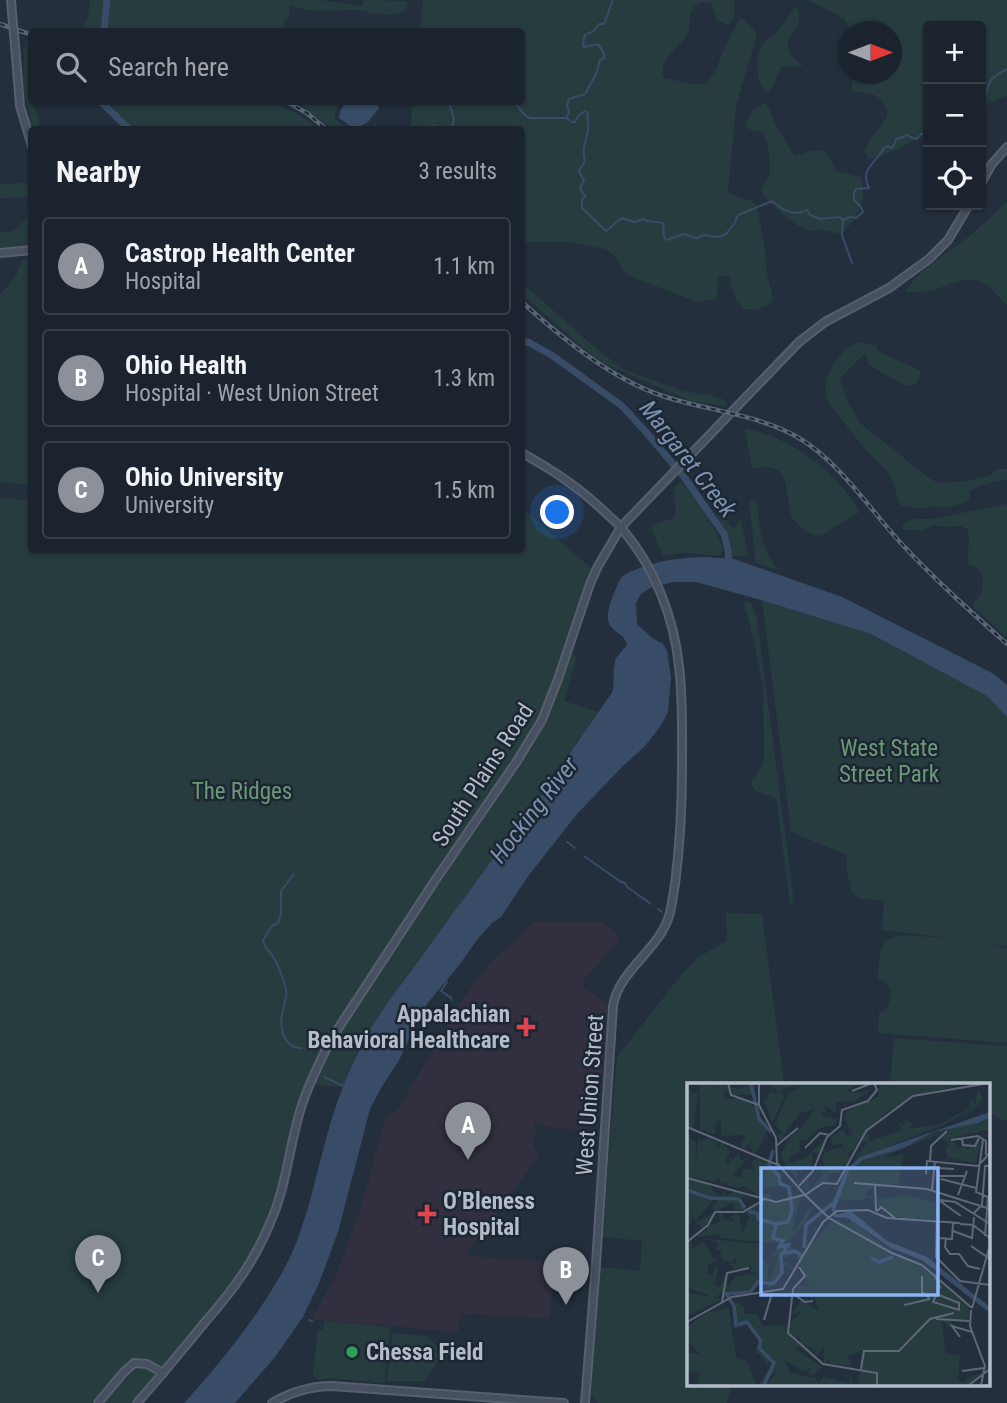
<!DOCTYPE html>
<meta charset="utf-8">
<style>
:root{--surface:#1b232e;--page:#242b36;--text:#f1f3f6;--muted:#a0a4aa;--line:#39404a;--accent:#8c9099}
body{margin:0;font-family:"Roboto Condensed",sans-serif;background:var(--page);color:var(--text)}
.controls{position:absolute;right:21px;top:21px;display:grid;overflow:hidden;border-radius:7px;box-shadow:0 2px 5px #0004}
.controls button{width:63px;height:63px;display:grid;place-items:center;padding:0;border:0;border-bottom:2px solid var(--line);background:var(--surface);color:var(--text);font:35px sans-serif}
.compass{position:absolute;left:839px;top:21px;width:63px;height:63px;border-radius:50%;background:var(--surface);box-shadow:0 2px 5px #0004;rotate:90deg}
.you{position:absolute;left:558px;top:513px;width:24px;height:24px;margin:-18px;border:5px solid #fff;border-radius:50%;background:#1a73e8;box-shadow:0 0 0 10px #1a73e833}
.badge{display:grid;place-items:center;width:46px;height:46px;border-radius:50%;background:var(--accent);color:#fff;font-size:23px;font-weight:700}
.pin{position:absolute;translate:-50% -58px;filter:drop-shadow(0 2px 4px #0008)}
.pin::after{content:'';position:absolute;top:37px;width:24px;height:21px;background:inherit;clip-path:polygon(0 0,100% 0,50% 100%)}
.list{margin:0;padding:0;list-style:none}
h2{display:flex;justify-content:space-between;align-items:center;height:91px;margin:0;padding:0 28px;font-size:30px}
h2 small{font-size:23px;font-weight:400;color:var(--muted)}
.list li{display:grid;grid-template-columns:46px 1fr auto;gap:21px;align-items:center;box-sizing:border-box;height:98px;margin:0 14px 14px;padding:0 14px;border:2px solid var(--line);border-radius:7px}
.list b{display:block;font-size:26px;white-space:nowrap}
.list p{margin:0;font-size:23px;white-space:nowrap;color:var(--muted)}
.list em{font-size:23px;font-style:normal;color:var(--muted)}
.icon{flex:none;width:38px;height:38px;fill:none;stroke:currentColor;stroke-width:2;stroke-linecap:round;stroke-linejoin:round}
.map{position:relative;flex:none;width:1007px;height:1403px;overflow:hidden}
.search{position:absolute;background:var(--surface);box-shadow:0 2px 5px #0004;left:28px;top:28px;width:497px;height:77px;display:flex;align-items:center;gap:18px;box-sizing:border-box;padding:0 24px;border-radius:7px;color:var(--muted);font-size:26px}
.panel{position:absolute;background:var(--surface);box-shadow:0 2px 5px #0004;left:28px;top:126px;width:497px;height:427px;border-radius:7px}
.map>svg:first-child{display:block}
.medical{fill:#32303f}
.green{fill:#263c3f}
.water{fill:#394c67}
.lines{fill:none;stroke-linecap:round;stroke-linejoin:round}
.stream{stroke:#394c67;stroke-width:2}
.river{stroke:#394c67;stroke-width:7}
.secondary-casing{stroke:#565f6c;stroke-width:10}
.secondary{stroke:#465061;stroke-width:6}
.rail-casing{stroke:#5a6575;stroke-width:4.5}
.rail{stroke:#1d2633;stroke-width:2;stroke-dasharray:5;stroke-linecap:butt}
.secondary-bridge-casing{stroke:#565f6c;stroke-width:10;stroke-linecap:butt}
.secondary-bridge{stroke:#465061;stroke-width:6}
.health-dot{fill:#e0444e;stroke:#1d2633;stroke-width:2.5}
.leisure-dot{fill:#2e9e5b;stroke:#1d2633;stroke-width:2.5}
.labels{text-anchor:middle;dominant-baseline:central;stroke-width:5;stroke-linejoin:round;paint-order:stroke}
.park-label{font-size:23px;fill:#6b9a76;stroke:#1d2633}
.street-label{font-size:23px;fill:#b4bcc9;stroke:#1d2633}
.poi-label{font-size:23px;font-weight:bold;fill:#b4bcc9;stroke:#1d2633;text-anchor:start}
.water-label{font-size:24px;font-style:italic;fill:#7c92b1;stroke:#1d2633}
.inset-river{fill:none;stroke:#394c67;stroke-width:3.5}
.inset-road{fill:none;stroke:#5e6776;stroke-width:2}
.view{fill:#8ab4f8;fill-opacity:0.15;stroke:#8ab4f8;stroke-width:3.5}
.inset-edge{fill:none;stroke:#b4bcc9;stroke-width:3.5}
</style>
<div class="map">
<svg width="1007" height="1403" viewBox="0 0 1007 1403">
<rect width="100%" height="100%" fill="#242f3e"/>
<path class="medical" d="M533,922H603L617,933L619,941L583,981L582,987L607,1004L599,1116L586,1130L555,1128L533,1123L536,1131L532,1143L539,1156L465,1255L513,1260L554,1262L550,1319L461,1313L458,1332L312,1319L336,1275L351,1236L366,1192L378,1144L385,1121L391,1113L397,1111L458,1007L489,963L510,946Z"/>
<g class="green">
<path d="M90,0H320L363,6L362,0L409,1C404,25 371,11 356,10C343,9 330,11 317,11C308,11 299,7 290,6L289,18L284,21V31L81,32L88,17Z"/>
<path d="M423,0H734C736,9 735,18 729,25L717,21L712,4L701,2C683,11 695,23 686,36C678,49 657,60 664,78L694,84L706,83L714,74L726,45L741,17L756,32V38L736,106L728,192C737,199 747,197 756,204L764,242L767,274L772,293V300L769,305L757,309H744L736,300L729,277L723,275L718,278L717,293L715,299L697,302L629,276C620,269 617,254 605,249L567,242H522V130L411,129L412,102H522V32L420,31Z"/>
<path d="M808,0H1007V96L999,98L981,108V26H928V140L922,137L881,156L869,159L865,152C868,130 907,117 874,95C866,91 860,94 852,90L853,74H892V32L851,31L845,19Z"/>
<path d="M796,7C808,25 783,35 788,50C790,57 799,62 803,67L782,66L771,89L766,93C755,78 753,55 766,40C770,36 775,34 779,30C786,22 789,13 796,7Z"/>
<path d="M28,39H31L29,72L32,102H33L41,129H33L23,88L24,50Z"/>
<path d="M101,102H274L303,117L319,129H133Z"/>
<path d="M296,102H339L334,118L347,129H333Z"/>
<path d="M764,103L769,108L773,120L792,153L797,156C808,151 826,144 832,161C833,164 834,168 836,171L860,177C867,190 862,207 855,218C852,224 846,228 843,233C835,234 829,230 821,230C816,229 811,233 806,230C794,225 765,200 761,190L770,174L769,152L766,139L763,133L751,130L746,126C750,113 753,109 764,103Z"/>
<path d="M23,183L31,186V195C20,200 11,196 0,199V184Z"/>
<path d="M1007,202V305C1000,299 994,290 987,285C969,272 951,285 933,290C923,292 915,293 905,292C921,267 948,254 971,235C983,224 995,213 1007,202Z"/>
<path d="M31,210V246L0,250V232C22,233 20,223 31,210Z"/>
<path d="M31,256H32L31,485L0,482V295L16,276L22,261Z"/>
<path d="M522,283L599,351L625,370L683,391L713,396L725,400L726,406L691,401L598,361L522,294Z"/>
<path d="M861,342L875,345L880,352L921,371L917,384L906,386L869,365L865,353L840,378L848,403L860,423L929,478L938,483L968,481L991,475L997,469H1007V479L982,485L970,491L969,501L946,508L932,506L918,509L900,505L890,474L865,449L828,402C818,381 839,346 861,342Z"/>
<path d="M747,429C790,437 837,472 859,511L858,513L820,536C810,536 797,525 791,516C785,487 790,459 752,469L745,430Z"/>
<path d="M680,482C697,497 716,528 723,550L720,556L683,553L663,556L652,531V525L672,519L676,514L674,488Z"/>
<path d="M707,495H709L730,525L734,528L741,519L748,556H731L732,545Z"/>
<path d="M0,498L31,501L32,550H522V508L596,572L568,653L577,656L564,701L598,712L548,785L541,798L532,805L392,997L360,1047L343,1087L310,1084L272,1221L241,1279L137,1403H0Z"/>
<path d="M755,499L757,505C760,532 762,549 778,570L756,563L749,502Z"/>
<path d="M1007,504V638L974,607L973,604C984,593 986,581 978,567L968,564L969,535L967,529L961,526L942,527L933,525L924,530H904L902,528L905,522L914,519H931Z"/>
<path d="M746,600L752,604L757,620L794,901L790,904L777,803L774,797L756,791L752,786V780L764,764L763,685L750,625L744,606Z"/>
<path d="M762,600L871,634L987,696L1007,717V946L987,944L1007,948V1043L878,1033L879,1013C891,1011 889,998 891,988L888,987L887,983L878,978C879,968 878,953 883,945C891,928 931,939 947,938L882,930L884,901L859,898L852,893L846,867L847,855L791,832Z"/>
<path d="M726,913L762,914L784,1084H688V1384H732L727,1403H598L591,1395L600,1267L640,1271L642,1241L603,1237L609,1150L617,1057L681,975L697,958L727,941Z"/>
<path d="M894,1038L1007,1046V1121L1003,1120L988,1113V1084H890Z"/>
<path d="M324,1321L390,1327L384,1383L330,1378L318,1380L313,1374L318,1330H323Z"/>
<path d="M393,1333L427,1336L442,1352L448,1354V1357H440L425,1381H387Z"/>
</g>
<g class="water">
<path d="M345,102H378L379,108L367,123L354,129L339,118L340,112Z"/>
<path d="M704,557L734,559L842,597L994,674L1007,685V717L987,696L871,634L761,600L696,582H673L650,588L641,594L636,603L637,624L652,638L662,643L667,650L671,678L668,712L660,727L645,746L622,767L577,814L529,875L501,917L492,923L476,941L460,964L427,1004L398,1062L381,1088L370,1109L338,1232L319,1283L303,1317L275,1357L235,1403H184C222,1362 274,1297 295,1246C310,1209 317,1170 328,1132C336,1103 347,1074 361,1047C369,1029 381,1013 392,997L532,805L541,797L548,785L613,691L614,667L616,658L627,645C625,633 610,632 608,620C607,612 611,601 614,593C616,589 618,582 621,578C624,574 630,572 635,570C658,560 679,558 704,557Z"/>
</g>
<g class="lines">
<g class="stream">
<path d="M449,102C451,112 457,119 451,130"/>
<path d="M514,102L526,116L530,118H566L569,113L567,105L569,99L585,94L596,74L600,60L604,58V53L598,44L584,47L583,44L585,35L594,31L599,24H604L613,0"/>
<path d="M981,103C988,96 986,88 991,80C995,75 1002,72 1007,69"/>
<path d="M566,118L572,122H575L579,115L585,111L588,113C587,119 589,125 588,131C585,143 582,149 585,161L579,171L584,181L580,187L583,194L586,196L582,200V208L606,231C612,227 615,222 622,218L635,222L643,219L648,221L663,223L664,236L666,240L684,234L696,238L704,235L716,237L722,236L726,234L734,224L738,215L772,201C782,210 795,217 807,210L810,215L820,219L839,217L843,220L850,217L856,218L863,212L861,207L854,200V193L856,189L869,188C859,169 876,163 884,148L887,146L891,148L894,145L896,139L908,135L912,138L917,139L921,134H928"/>
<path d="M431,130L432,126L438,127L441,130"/>
<path d="M843,220L842,235L852,263"/>
<path d="M567,842L575,848"/>
<path d="M584,856L621,882L625,883L627,887L651,904"/>
<path d="M294,874L281,891V914L278,923L272,926L263,940C264,949 270,951 274,958C279,966 283,979 286,989C288,997 284,1002 283,1010C279,1024 282,1048 301,1048"/>
<path d="M658,909L662,912"/>
<path d="M446,981L447,982L441,991L450,997L452,1000"/>
<path d="M324,1077L346,1087"/>
<path d="M309,1320L312,1321"/>
</g>
<g class="river">
<path d="M104,32L107,0"/>
<path d="M101,102L130,130"/>
<path d="M522,343L528,342L553,356L622,406L645,431L684,477L724,534L728,549L729,567"/>
</g>
<g class="secondary-casing">
<g id="secondary">
<path d="M11,0L12,13"/>
<path d="M15,45L20,106L32,146"/>
<path d="M981,183L992,164L1007,147"/>
<path d="M0,253L32,250"/>
<path d="M522,453C556,472 580,488 608,515C613,520 619,524 623,530C655,568 674,618 679,666C683,700 682,734 682,767C682,807 680,845 675,884C673,895 672,906 669,916C659,950 619,970 613,1006L596,1264L585,1403"/>
<path d="M98,1403L123,1373L134,1363L147,1364L163,1373"/>
<path d="M137,1403C161,1376 183,1349 206,1321C233,1290 254,1262 270,1223C287,1186 289,1144 302,1105C309,1083 320,1062 330,1041L436,879L517,761L542,720L558,679L590,584L598,566L621,527L799,342L825,322L889,288L929,259L948,240L969,205"/>
<path d="M272,1403C291,1392 310,1386 332,1386L564,1403"/>
</g>
</g>
<use href="#secondary" class="secondary"/>
<g class="rail-casing">
<g id="rail">
<path d="M0,24L32,35"/>
<path d="M287,102L307,113L327,130"/>
<path d="M522,302C562,338 611,379 663,396C708,411 758,414 799,438C838,461 869,508 899,541C933,578 970,611 1007,644"/>
</g>
</g>
<use href="#rail" class="rail"/>
<g class="secondary-bridge-casing">
<path id="secondary-bridge" d="M12,13L15,45"/>
</g>
<use href="#secondary-bridge" class="secondary-bridge"/>
</g>
<g class="health-dot">
<path d="M522.5 1016.5h7v7h7v7h-7v7h-7v-7h-7v-7h7z"/>
<path d="M423.5 1203.5h7v7h7v7h-7v7h-7v-7h-7v-7h7z"/>
</g>
<circle class="leisure-dot" cx="352" cy="1352" r="7"/>
<g class="labels">
<g class="park-label">
<text x="889" y="748">West State<tspan x="889" dy="26">Street Park</tspan></text>
<text x="242" y="791">The Ridges</text>
</g>
<g class="street-label">
<text transform="translate(483 775) rotate(-57)">South Plains Road</text>
<text transform="translate(590 1095) rotate(-86)">West Union Street</text>
</g>
<g class="poi-label">
<text x="510" y="1014" text-anchor="end">Appalachian<tspan x="510" dy="26">Behavioral Healthcare</tspan></text>
<text x="443" y="1201">O’Bleness<tspan x="443" dy="26">Hospital</tspan></text>
<text x="366" y="1352">Chessa Field</text>
</g>
<g class="water-label">
<text transform="translate(688 459) rotate(52)">Margaret Creek</text>
<text transform="translate(534 810) rotate(-52)">Hocking River</text>
</g>
</g>
<g transform="translate(687 1083)">
<rect width="303" height="303" fill="#242f3e"/>
<path d="M1,0L4,10L11,11L6,46L0,42ZM12,0H28L32,8L31,0L51,6L64,0L68,12H45L36,6L39,16H61L81,44L76,58L67,71L63,63L68,55L57,66L53,63L59,52L34,53V36L28,39L31,43L26,42L29,51L13,47ZM75,0H116L93,7L97,15L85,40L75,12L79,17L83,9L91,11L88,5ZM119,0H172L161,8L172,10L184,6L169,18L149,19V30L136,22L139,28L133,32L149,36V42L132,45L120,57H112L113,69L103,73V80L119,75L138,56L135,71L125,69V82L110,88L111,98L93,73L102,55L114,46L128,26L113,30L93,58L89,50L96,51L88,41L101,11ZM193,0H281L228,12L197,31L181,48L183,58L216,47L211,39L218,42V35L226,41L221,46L254,41L282,25L284,14L288,21L291,8L296,15L289,23L303,14L267,40L287,24L259,41L166,77L181,59L173,60L178,49L163,71L159,69L163,75L151,90H141V98L139,93L138,99L122,108L120,107L117,104L121,96L122,106L135,94L133,77L139,92L135,75L138,69L154,64L159,69L155,61L145,62L144,53L156,47L160,54L166,51L157,35L160,28L191,14ZM303,34L302,46L262,56L269,61L274,57L268,64L281,63L279,68L294,57L289,80L261,75L258,66L263,62L253,55L262,46ZM260,46L253,51L195,74L222,71L216,74L212,100L182,106L179,113H188L173,117L150,118L162,88L172,79ZM0,51L9,60L7,94L12,51L13,59L21,55L30,59L29,66L35,60L43,68L38,80L43,81L42,74L46,77L52,70L54,77L61,75L45,94H54L56,85L67,87L65,78L59,81L71,75L88,83L94,103L78,105L73,113L56,103L52,106L39,102L41,99L33,101V95L28,99L0,94ZM0,96L22,102L30,112L8,138L4,128L5,139L0,143ZM37,109L40,113L48,109L65,115V122L64,115L47,113L60,127L76,120V111H83L88,119L113,115L105,151L126,121L120,137L95,165L103,163L114,173L146,137L162,141L164,137L211,173L228,178L282,224L281,237L264,239L270,243L262,244L255,237L258,270L273,273L271,298L277,300L281,295L296,289L279,302H171L175,267L160,274L165,281L161,283L141,280L144,275L137,280V264L130,273L126,266L114,261L112,254H103L113,263L107,265L135,284L126,292L121,290L125,285L116,288L97,277L103,290L128,295L132,301L136,293L163,301V292L166,302H79L88,292V288L78,302H72L85,280L81,277V283L72,270L67,272L73,259L60,242L48,245L44,217L57,224V230L71,232L75,243L98,242V250L100,241L115,229L106,230L114,217L132,228L128,216L107,209L112,202L128,204L122,202L108,170L95,177L108,186L98,183L79,208L92,170L86,176V170L97,161L33,155V151L10,154L9,149H19L20,143L33,139L32,128L16,144L8,140L31,127L24,126ZM45,120L48,128L55,127L62,134L56,150L52,131L43,134L49,140L36,135L35,130L39,131L32,127ZM222,112L252,121L251,137L234,136L231,131L230,136L207,134L189,121V116ZM4,152L5,166L17,159L25,174L32,177L21,182L20,191L25,192L32,178L28,202L33,205L37,191L41,204L48,193L73,191L63,189L65,184L46,186L43,180H50L48,175L45,179L36,178L38,190L33,167H28L32,160L21,156L75,161V175L82,181L80,202L72,200L65,210L45,209L36,215L40,205L30,213L33,217L26,213L32,218L0,233V210L25,214L0,204V160ZM42,225L49,275L60,278L69,302H11L12,290L0,287V269L14,272L0,258V244L21,229Z" fill="#263c3f" fill-rule="evenodd"/>
<path d="M303,29V34L291,40L247,49L216,65L176,77L162,88L148,127L150,132L164,128L200,158L240,174L303,224V230L235,177L204,165L161,135L147,134L144,123L159,87L173,74Z" fill="#394c67"/>
<path class="inset-river" d="M64,0L72,36L84,49M86,67L82,82L92,93L93,101L102,104L105,128L101,139L89,141M0,107L23,115L52,116L58,125M62,128L71,131V136L89,141L86,155L96,158L92,164L101,162L96,170M117,165L119,142L146,120M184,175L192,179L206,174M77,302L87,280L72,265L74,258L60,239L49,242L47,223L39,211L63,209L71,199L86,201L95,190L94,171L108,168L115,173"/>
<path class="inset-road" d="M41,0L44,12L72,22M72,0V22L89,55L90,80L118,112L142,135L205,170L235,182L285,225M165,8L185,0M0,44L91,82M275,56L276,62L288,63L292,55M296,56L289,109L303,115M264,57L291,53L299,58V72M89,63L111,45M118,65L133,50L142,52M243,78L244,63L260,48M267,86L251,85L249,174L273,198L303,202M239,91L240,78L291,83L303,70M251,93H279M0,95L89,119L117,112M254,96L289,105M167,100L240,106L303,126M188,101L189,128M112,103L126,88L140,54L153,43L155,27L181,18L190,7L187,0M245,107L248,78M118,112L136,100L150,101L179,48L226,13L302,0M271,112L280,88M253,117L268,119L303,141M253,118L274,133M190,128L194,124L208,135M287,130L295,122L298,83H303M273,141L286,142L303,155M266,148L285,155L287,134M298,153L301,114M250,155L265,156L266,140M259,155L258,164L263,171H272L281,183L293,186M0,159L21,142L28,129H56L78,116M284,163L303,176M247,191L253,204L246,219L272,227V220L252,212M235,193V209L243,216M106,206L101,250L136,281L190,290V302M106,206L118,193L112,184M106,211L118,219L126,218M35,219L40,190L62,185M217,222L243,216M285,225L303,162M284,227L283,243L298,283L294,302M249,236L282,238M77,237L85,210M0,239L45,214L96,206L136,139L150,128L181,127L200,135L273,140M273,254L265,243L285,249M174,286L177,268H212L243,236L267,230M275,288L297,285M282,302L303,286"/>
<path class="view" d="M74,85H251V212H74Z"/>
<rect width="303" height="303" class="inset-edge"/>
</g>
</svg>
<div class="controls">
<button>+</button>
<button>−</button>
<button><svg class="icon" aria-label="locate" viewBox="0 0 24 24"><circle cx="12" cy="12" r="6"/><path d="M12 2v4M12 18v4M2 12h4M18 12h4"/></svg></button>
</div>
<svg class="compass" viewBox="-18 -18 36 36"><path d="M0-13l5 13h-10z" fill="#e53935"/><path d="M0 13l5-13h-10z" fill="#a0a4aa"/></svg>
<div class="you"></div>
<div class="pin badge" style="left:468px;top:1160px">A</div>
<div class="pin badge" style="left:566px;top:1305px">B</div>
<div class="pin badge" style="left:98px;top:1293px">C</div>
<div class="search"><svg class="icon" aria-label="search" viewBox="0 0 24 24"><circle cx="10" cy="10" r="6"/><path d="M15 15l6 6"/></svg>Search here</div>
<section class="panel">
<h2>Nearby<small>3 results</small></h2>
<ul class="list">
<li><span class="badge">A</span><div><b>Castrop Health Center</b><p>Hospital</p></div><em>1.1 km</em></li>
<li><span class="badge">B</span><div><b>Ohio Health</b><p>Hospital · West Union Street</p></div><em>1.3 km</em></li>
<li><span class="badge">C</span><div><b>Ohio University</b><p>University</p></div><em>1.5 km</em></li>
</ul>
</section>
</div>
